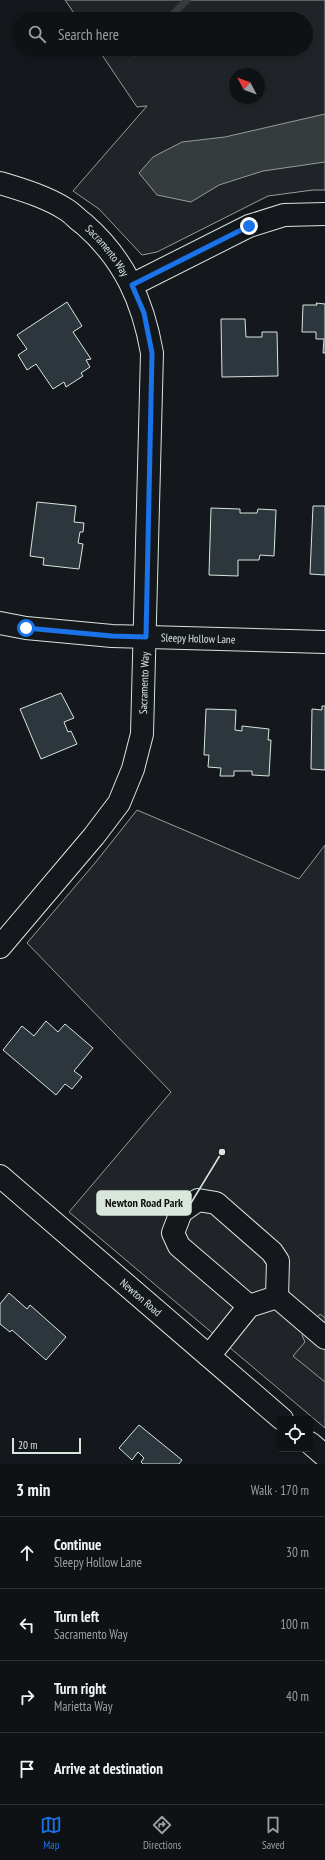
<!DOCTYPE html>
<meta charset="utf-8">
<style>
:root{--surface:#0f1215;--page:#1d2022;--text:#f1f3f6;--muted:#9b9ea0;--line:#2f3234;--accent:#1a73e8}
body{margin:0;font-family:"PT Sans Narrow",sans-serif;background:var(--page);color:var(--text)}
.controls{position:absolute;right:12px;bottom:12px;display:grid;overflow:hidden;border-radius:4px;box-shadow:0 2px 6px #0003}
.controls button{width:36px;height:36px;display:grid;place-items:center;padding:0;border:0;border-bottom:1px solid var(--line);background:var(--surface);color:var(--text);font:20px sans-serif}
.compass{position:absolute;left:229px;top:68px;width:36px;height:36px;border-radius:50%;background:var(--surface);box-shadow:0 2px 6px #0003;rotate:311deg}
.scale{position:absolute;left:12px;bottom:10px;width:69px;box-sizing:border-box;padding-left:4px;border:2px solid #d8e6dc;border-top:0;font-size:11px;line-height:14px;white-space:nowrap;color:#d8e6dc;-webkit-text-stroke:3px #14181c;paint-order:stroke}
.stop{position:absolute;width:12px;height:12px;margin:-9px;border:3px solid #1a73e8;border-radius:50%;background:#fff}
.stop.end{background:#1a73e8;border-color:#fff;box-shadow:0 1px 4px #0008}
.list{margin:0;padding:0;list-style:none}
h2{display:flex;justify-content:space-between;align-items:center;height:52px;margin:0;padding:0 16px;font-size:17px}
h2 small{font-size:13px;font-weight:400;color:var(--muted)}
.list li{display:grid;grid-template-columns:26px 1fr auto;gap:12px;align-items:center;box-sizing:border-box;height:72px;padding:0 16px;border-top:1px solid var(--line)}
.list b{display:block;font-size:15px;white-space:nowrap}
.list p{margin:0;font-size:13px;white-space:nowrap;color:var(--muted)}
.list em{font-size:13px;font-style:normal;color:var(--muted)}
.icon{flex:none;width:22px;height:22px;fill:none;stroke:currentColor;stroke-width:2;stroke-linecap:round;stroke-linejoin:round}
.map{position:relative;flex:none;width:325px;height:1464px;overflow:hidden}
.search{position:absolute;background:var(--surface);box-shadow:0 2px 6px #0003;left:12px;right:12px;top:12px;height:44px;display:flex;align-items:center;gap:10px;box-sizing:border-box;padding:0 14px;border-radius:22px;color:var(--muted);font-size:15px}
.sheet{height:340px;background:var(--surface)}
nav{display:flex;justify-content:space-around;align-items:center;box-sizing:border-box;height:56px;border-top:1px solid var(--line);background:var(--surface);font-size:11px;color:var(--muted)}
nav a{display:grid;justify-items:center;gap:2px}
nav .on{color:var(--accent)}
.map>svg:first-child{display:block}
.green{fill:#202428;stroke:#939e99;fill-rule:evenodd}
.parking{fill:#24282b;stroke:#939e99}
.water{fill:#363b3e;stroke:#939e99}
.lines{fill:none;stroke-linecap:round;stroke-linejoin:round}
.stream{stroke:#363b3e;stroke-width:7}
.building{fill:#2c363c;stroke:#d8e6dc}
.minor-casing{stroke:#d8e6dc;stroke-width:24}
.minor{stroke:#14181c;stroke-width:22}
.route{stroke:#1a73e8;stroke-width:5}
.labels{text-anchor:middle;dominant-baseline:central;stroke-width:3;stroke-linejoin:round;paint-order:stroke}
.street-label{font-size:11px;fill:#d8e6dc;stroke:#14181c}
.leader{fill:none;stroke:#d8e6dc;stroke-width:1.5}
.callout-dot{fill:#d8e6dc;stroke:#14181c;stroke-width:1.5}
.callout{fill:#d8e6dc;stroke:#d8e6dc;stroke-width:1.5}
.callout-label{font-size:12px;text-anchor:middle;font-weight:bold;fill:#111}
</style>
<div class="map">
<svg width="325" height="1464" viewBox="0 0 325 1464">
<rect width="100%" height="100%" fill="#14181c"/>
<g class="green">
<path d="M65,0H325V190H313L268,196L157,252L142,255L99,209L73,191L147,106L137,107L98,49H306V19H78ZM235,74H259V98H235Z"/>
<path d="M137,810L299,879L325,845V1428L69,1212L171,1092L27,943L95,863Z"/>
</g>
<path class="parking" d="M320,1314L325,1318V1382L293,1356L305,1342L302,1335Z"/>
<path class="water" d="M325,114V162L263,171L219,185L191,202L157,195L139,173L153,157L182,142L225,137Z"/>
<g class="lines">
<g class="stream">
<path d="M168,19L187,0"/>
<path d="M135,53L139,49"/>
</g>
</g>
<g class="building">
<path d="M67,302L82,326L73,332L91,359L86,360L90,367L81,373L83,376L66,387L64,382L53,389L36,364L27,370L18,355L27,349L17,335Z"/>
<path d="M316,303L325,304V353H323L324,339H316V332H302L303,305H317Z"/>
<path d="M221,319H245L246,337H262V332H277L278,376L222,377Z"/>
<path d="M37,502L76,506L74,522L84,523L83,532H80L78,543L83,544L79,569L43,565L44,558L30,556Z"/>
<path d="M313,506H325V575L310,574Z"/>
<path d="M211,508L240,509V513H257L258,509L276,510L274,556L260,555L259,560H238V576L209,575Z"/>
<path d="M61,693L74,718L64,722L68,732L71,731L77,744L41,759L20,709Z"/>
<path d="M322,706H325V770L311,769L312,709L322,710Z"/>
<path d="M206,709L236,710L235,730L242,731V726L269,729L268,740H271L269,776L252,775V771H234V776H220L221,768L208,767L209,755H204Z"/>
<path d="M46,1021L58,1032L65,1024L93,1048L74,1071L82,1077L72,1089L65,1084L56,1095L3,1050L22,1026L34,1036Z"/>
<path d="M9,1293L27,1309L30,1305L66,1337L46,1360L12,1330L10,1332L0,1324V1304Z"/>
<path d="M139,1425L182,1460L179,1464H143L141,1462L144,1458L138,1452L132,1460L119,1448Z"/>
</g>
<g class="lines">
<g class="minor-casing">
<g id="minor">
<path id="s1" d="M0,183C23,190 47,197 67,210C73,214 78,220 84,224C124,259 143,301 152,353L142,734L133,769L119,803L94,836L0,947"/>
<path d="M132,285L249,226L284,215L325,214"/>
<path id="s2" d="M0,623L26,628L112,636L325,642"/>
<path id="s3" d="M0,1176L282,1419"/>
<path d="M249,1306L179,1246L173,1233L181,1212L198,1200L216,1203L272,1252L278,1261L277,1297"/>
<path d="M209,1356L249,1306L277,1297L325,1338"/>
<path d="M310,1443L325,1456"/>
</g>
</g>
<use href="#minor" class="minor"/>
</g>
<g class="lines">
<path class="route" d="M26,628L112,636L146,637L152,353L144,313L132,285L249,226"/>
</g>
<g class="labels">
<g class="street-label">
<text stroke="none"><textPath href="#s1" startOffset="130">Sacramento Way</textPath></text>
<text stroke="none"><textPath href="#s2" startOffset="199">Sleepy Hollow Lane</textPath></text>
<text transform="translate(144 683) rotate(-88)">Sacramento Way</text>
<text stroke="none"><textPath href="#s3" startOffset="186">Newton Road</textPath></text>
</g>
</g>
<path class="leader" d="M222 1152L191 1203"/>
<circle class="callout-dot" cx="222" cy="1152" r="4"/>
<rect class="callout" x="97" y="1191" width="94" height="24" rx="4"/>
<g class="callout-label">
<text x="144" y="1207">Newton Road Park</text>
</g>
</svg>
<div class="controls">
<button><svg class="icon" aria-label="locate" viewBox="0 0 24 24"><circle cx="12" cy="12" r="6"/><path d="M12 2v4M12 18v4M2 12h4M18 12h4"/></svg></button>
</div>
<svg class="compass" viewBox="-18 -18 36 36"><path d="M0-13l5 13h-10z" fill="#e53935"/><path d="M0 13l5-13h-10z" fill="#9b9ea0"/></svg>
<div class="scale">20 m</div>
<div class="stop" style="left:26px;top:628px"></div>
<div class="stop end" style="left:249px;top:226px"></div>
<div class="search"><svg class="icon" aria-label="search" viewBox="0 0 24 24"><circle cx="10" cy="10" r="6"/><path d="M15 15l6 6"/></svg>Search here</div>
</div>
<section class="sheet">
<h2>3 min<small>Walk · 170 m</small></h2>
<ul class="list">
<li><svg class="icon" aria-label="ahead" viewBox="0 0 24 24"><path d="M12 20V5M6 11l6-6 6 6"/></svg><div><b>Continue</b><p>Sleepy Hollow Lane</p></div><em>30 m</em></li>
<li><svg class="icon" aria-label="left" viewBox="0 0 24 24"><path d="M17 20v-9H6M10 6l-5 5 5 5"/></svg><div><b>Turn left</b><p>Sacramento Way</p></div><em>100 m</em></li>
<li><svg class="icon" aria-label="right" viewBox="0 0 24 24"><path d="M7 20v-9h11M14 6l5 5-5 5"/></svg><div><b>Turn right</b><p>Marietta Way</p></div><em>40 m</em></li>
<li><svg class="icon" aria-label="arrive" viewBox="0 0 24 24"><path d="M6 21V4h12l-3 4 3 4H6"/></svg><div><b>Arrive at destination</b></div></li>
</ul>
</section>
<nav>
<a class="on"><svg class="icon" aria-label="map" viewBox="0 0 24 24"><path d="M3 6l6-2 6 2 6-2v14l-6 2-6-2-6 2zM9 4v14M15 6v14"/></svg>Map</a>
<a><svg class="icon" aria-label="directions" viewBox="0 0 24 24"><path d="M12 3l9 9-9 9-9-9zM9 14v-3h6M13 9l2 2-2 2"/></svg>Directions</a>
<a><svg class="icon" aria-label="saved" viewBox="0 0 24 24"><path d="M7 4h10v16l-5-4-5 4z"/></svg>Saved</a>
</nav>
